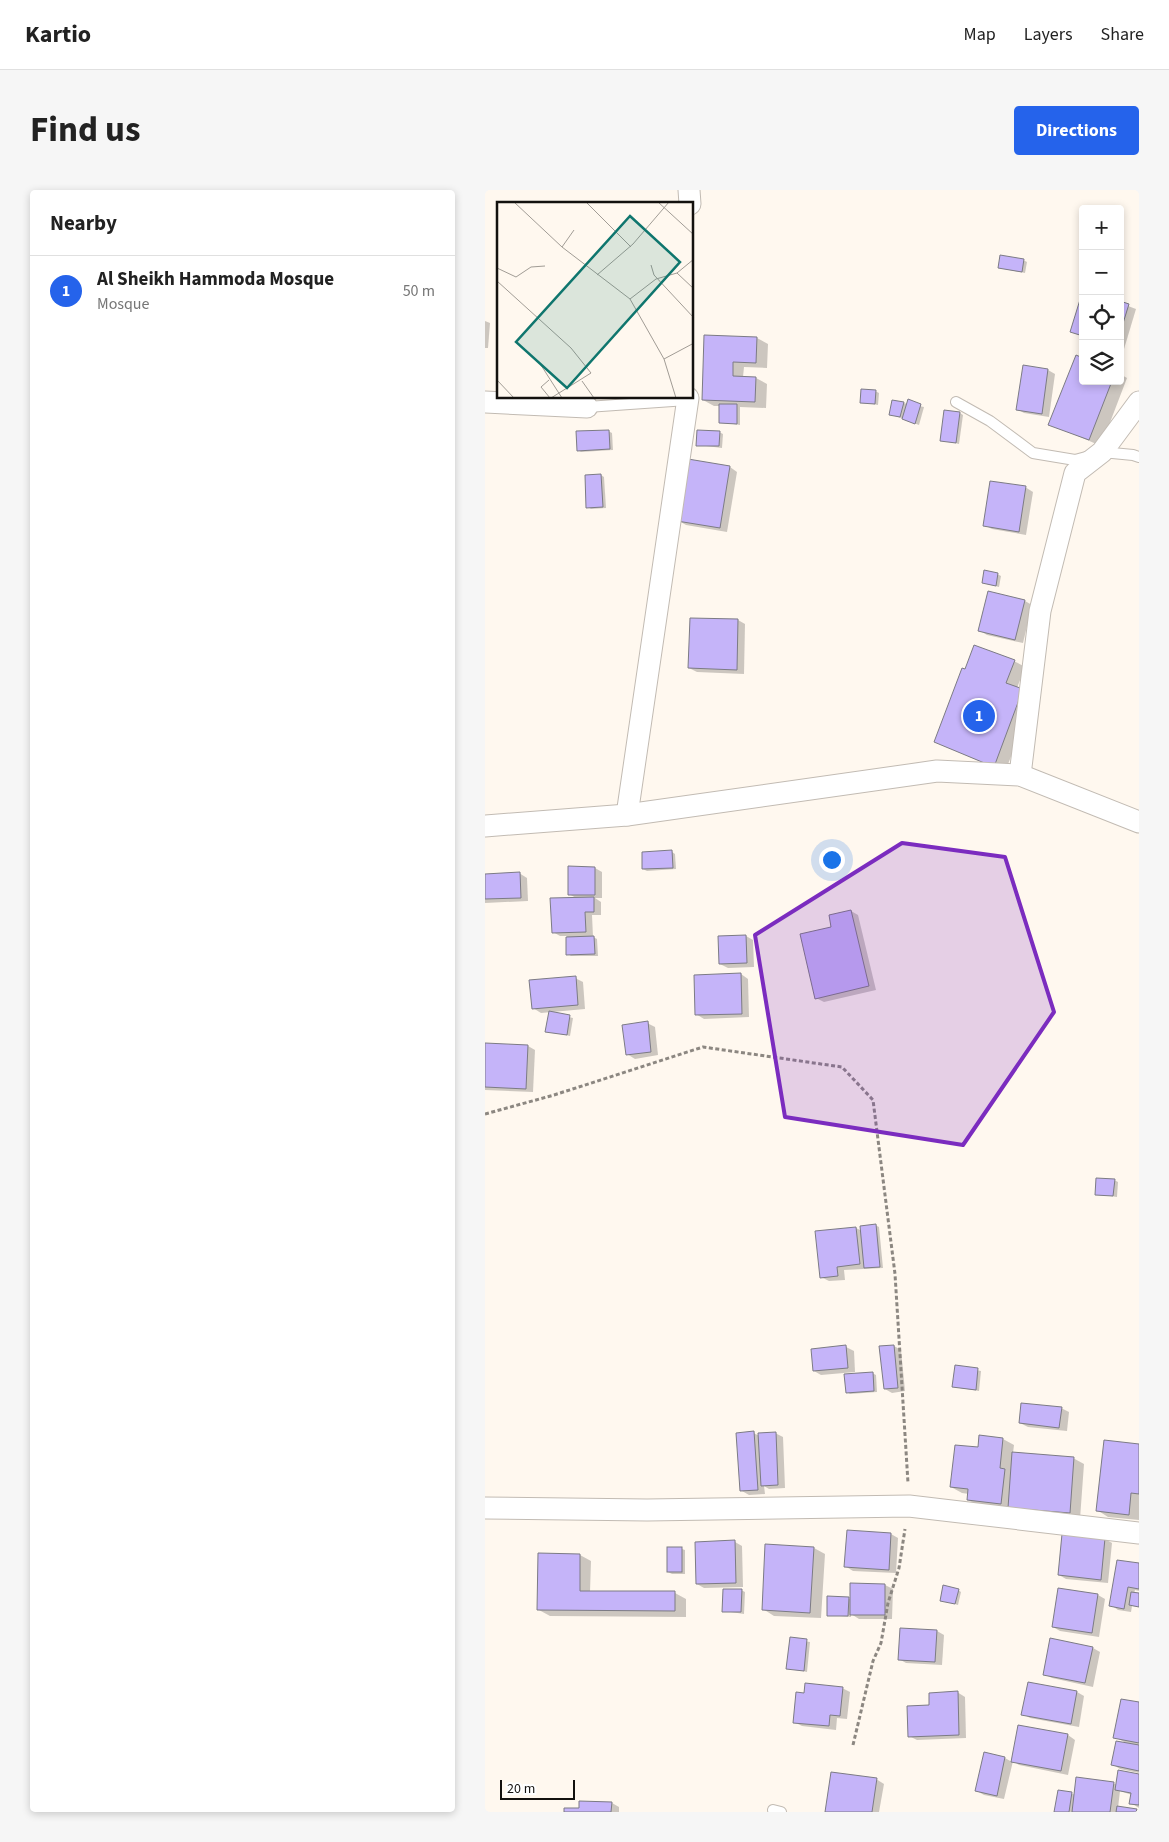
<!DOCTYPE html>
<meta charset="utf-8">
<style>
:root{--surface:#fff;--page:#f6f6f6;--text:#222;--muted:#767676;--line:#e0e0e0;--accent:#2563eb}
body{margin:0;font-family:"Source Sans 3",sans-serif;background:var(--page);color:var(--text)}
.controls{position:absolute;right:15px;top:15px;display:grid;overflow:hidden;border-radius:5px;box-shadow:0 2px 8px #0003}
.controls button{width:45px;height:45px;display:grid;place-items:center;padding:0;border:0;border-bottom:1px solid var(--line);background:var(--surface);color:var(--text);font:25px sans-serif}
.scale{position:absolute;left:15px;bottom:12px;width:75px;box-sizing:border-box;padding-left:5px;border:2px solid #13110e;border-top:0;font-size:14px;line-height:18px;white-space:nowrap;color:#13110e;-webkit-text-stroke:4px #fff;paint-order:stroke}
.you{position:absolute;left:346px;top:669px;width:18px;height:18px;margin:-12px;border:4px solid #fff;border-radius:50%;background:#1a73e8;box-shadow:0 0 0 8px #1a73e833}
.badge{display:grid;place-items:center;width:32px;height:32px;border-radius:50%;background:var(--accent);color:#fff;font-size:16px;font-weight:700}
.pin{position:absolute;translate:-50% -50%;border:2px solid #fff;box-shadow:0 1px 5px #0006}
.list{margin:0;padding:0;list-style:none}
h2{display:flex;justify-content:space-between;align-items:center;height:65px;margin:0;padding:0 20px;font-size:21px}
h2 small{font-size:16px;font-weight:400;color:var(--muted)}
.list li{display:grid;grid-template-columns:32px 1fr auto;gap:15px;align-items:center;box-sizing:border-box;height:70px;padding:0 20px;border-top:1px solid var(--line)}
.list b{display:block;font-size:19px;white-space:nowrap}
.list p{margin:0;font-size:16px;white-space:nowrap;color:var(--muted)}
.list em{font-size:16px;font-style:normal;color:var(--muted)}
.icon{flex:none;width:28px;height:28px;fill:none;stroke:currentColor;stroke-width:2;stroke-linecap:round;stroke-linejoin:round}
.map{position:relative;flex:none;width:654px;height:1622px;overflow:hidden;border-radius:5px}
header{display:flex;align-items:center;gap:30px;box-sizing:border-box;height:70px;padding:0 25px;background:var(--surface);border-bottom:1px solid var(--line)}
header strong{font-size:24px}
nav{display:flex;gap:28px;margin-inline-start:auto;font-size:18px}
.intro{display:flex;align-items:center;justify-content:space-between;box-sizing:border-box;height:120px;padding:0 30px}
h1{margin:0;font-size:35px}
.button{padding:12px 22px;border-radius:5px;background:var(--accent);color:#fff;font-size:18px;font-weight:700}
main{display:flex;gap:30px;padding:0 30px}
aside{flex:1;background:var(--surface);border-radius:5px;box-shadow:0 2px 8px #0003}
.map>svg:first-child{display:block}
.shadow{fill:#0003}
.building{fill:#c5b4f9;stroke:#7c7b84}
.lines{fill:none;stroke-linecap:round;stroke-linejoin:round}
.lane-casing{stroke:#c2bbb3;stroke-width:12}
.street-casing{stroke:#c2bbb3;stroke-width:23}
.path{stroke:#8c8781;stroke-width:3;stroke-dasharray:4 2.5;stroke-linecap:butt}
.lane{stroke:#fff;stroke-width:10}
.street{stroke:#fff;stroke-width:21}
.marked{fill:#7b2cbf;fill-opacity:0.2;stroke:#7b2cbf;stroke-width:4;stroke-linejoin:round}
.inset-road{fill:none;stroke:#a19c95;stroke-width:1}
.view{fill:#0f766e;fill-opacity:0.15;stroke:#0f766e;stroke-width:2.5}
.inset-edge{fill:none;stroke:#13110e;stroke-width:2.5}
</style>
<header>
<strong>Kartio</strong>
<nav><a>Map</a><a>Layers</a><a>Share</a></nav>
</header>
<div class="intro"><h1>Find us</h1><a class="button">Directions</a></div>
<main>
<aside>
<h2>Nearby<small></small></h2>
<ul class="list">
<li><span class="badge">1</span><div><b>Al Sheikh Hammoda Mosque</b><p>Mosque</p></div><em>50 m</em></li>
</ul>
</aside>
<div class="map">
<svg width="654" height="1622" viewBox="0 0 654 1622">
<rect width="100%" height="100%" fill="#fff8ef"/>
<g class="shadow">
<path d="M538,70L542,72L540,83L514,78Z"/>
<path d="M635,113L651,119L639,159L635,158Z"/>
<path d="M0,131L5,133L3,158H0Z"/>
<path d="M220,146L272,148L283,154L282,178L259,177L258,187L271,188L282,194L281,218L255,217V235L235,232L236,216H229L218,210Z"/>
<path d="M539,177L563,180L570,184L564,227L539,223L532,219Z"/>
<path d="M635,184L642,188L616,256L565,234L598,191H635Z"/>
<path d="M390,201L394,203L393,215L376,212Z"/>
<path d="M418,213L439,217L434,235L405,224Z"/>
<path d="M475,223L478,225L474,254L457,250Z"/>
<path d="M123,241L127,243L128,260L96,262L93,260Z"/>
<path d="M234,242L238,244L237,258L213,255Z"/>
<path d="M204,271L245,277L252,282L242,342L201,335L194,331Z"/>
<path d="M116,285L119,287L121,318L106,319L103,317Z"/>
<path d="M540,297L548,302L541,345L507,339L499,335Z"/>
<path d="M512,384L516,386L514,397L498,393Z"/>
<path d="M540,411L547,415L538,453L502,445L494,440Z"/>
<path d="M253,430L260,434L259,484L212,482L204,478Z"/>
<path d="M529,471L540,477L532,498L549,507L520,582L450,552Z"/>
<path d="M187,662L190,664L191,679L162,681L158,679Z"/>
<path d="M110,678L117,682V708H110L116,712V725H107L108,747L112,749L113,766H86L83,764L82,746H75L68,742L91,708L84,704Z"/>
<path d="M34,683L42,688L43,711L0,713V685Z"/>
<path d="M366,721L373,725L391,800L339,812L331,808Z"/>
<path d="M261,746L268,750L269,777L243,778L235,774Z"/>
<path d="M256,784L263,789L264,827L219,829L211,824Z"/>
<path d="M90,788L98,792L100,819L56,823L48,818Z"/>
<path d="M65,823L88,828L85,846L62,841Z"/>
<path d="M162,833L170,837L173,865L150,869L142,864Z"/>
<path d="M0,854L43,856L50,860L48,902L0,900Z"/>
<path d="M629,990L633,992L632,1007L611,1004Z"/>
<path d="M390,1035L394,1037L398,1078L359,1080L360,1090L344,1091L336,1087L371,1038L377,1041Z"/>
<path d="M409,1156L416,1160L420,1201L407,1203L400,1199Z"/>
<path d="M361,1157L369,1161L370,1182L336,1185L329,1181Z"/>
<path d="M471,1176L496,1181L494,1201L469,1197Z"/>
<path d="M387,1183L391,1185L392,1202L365,1204L362,1202Z"/>
<path d="M576,1218L584,1222L582,1241L543,1237L535,1233Z"/>
<path d="M268,1243L275,1246L290,1243L298,1247L300,1298L284,1299L279,1296L280,1304L264,1305L257,1301Z"/>
<path d="M518,1249L529,1255L528,1263L588,1268L599,1274L595,1329L494,1316L483,1310L484,1304L477,1303L466,1297L494,1259Z"/>
<path d="M654,1255V1330L623,1327L612,1320Z"/>
<path d="M406,1344L413,1348L411,1383L368,1381L360,1376Z"/>
<path d="M620,1349L627,1353L623,1393L581,1389L574,1385Z"/>
<path d="M250,1352L257,1356L258,1397L219,1398L212,1394Z"/>
<path d="M329,1358L340,1364L336,1428L289,1426L278,1419Z"/>
<path d="M197,1359L200,1360V1384H187L183,1382Z"/>
<path d="M54,1364L95,1365L106,1371L105,1402L190,1403L201,1409V1427L65,1426L54,1420Z"/>
<path d="M654,1375V1401L650,1400L649,1404H654V1417L647,1416L646,1422L633,1420L626,1415Z"/>
<path d="M367,1395H400L408,1399L407,1429H374L366,1424V1427L343,1425L363,1408L366,1410Z"/>
<path d="M256,1400L260,1402L259,1424L239,1421Z"/>
<path d="M473,1400L476,1402L473,1415L456,1410Z"/>
<path d="M613,1405L620,1409L614,1447L575,1441L568,1437Z"/>
<path d="M452,1441L459,1445L457,1475L421,1473L414,1469Z"/>
<path d="M306,1449L325,1452L322,1482L303,1478Z"/>
<path d="M608,1458L615,1462L608,1497L567,1488L559,1484Z"/>
<path d="M544,1493L592,1502L599,1506L594,1537L545,1528L538,1524Z"/>
<path d="M357,1498L365,1502L362,1529L352,1528L351,1540L317,1536L309,1532Z"/>
<path d="M472,1502L480,1507L481,1548L432,1550L424,1546L446,1516Z"/>
<path d="M654,1513V1583L635,1579L627,1574L641,1553L630,1547Z"/>
<path d="M534,1536L583,1545L590,1550L583,1585L534,1575L528,1571L519,1609L499,1605L492,1601L500,1564L520,1568L527,1572Z"/>
<path d="M654,1585V1618L646,1613L647,1605L635,1601L633,1618L654,1622H571L586,1603L590,1605L628,1593L632,1595Z"/>
<path d="M391,1589L399,1594L394,1622H341Z"/>
<path d="M127,1613L134,1617V1622H80Z"/>
</g>
<g class="building">
<path d="M515,65L539,69L537,82L513,78Z"/>
<path d="M598,100V146L585,142Z"/>
<path d="M635,111L644,114L635,143Z"/>
<path d="M219,145L272,147L271,173L248,172V186L271,187L270,212L217,210Z"/>
<path d="M591,165L598,168V191H627L604,250L563,235Z"/>
<path d="M538,175L563,179L557,224L531,220Z"/>
<path d="M376,199L391,200L390,214L375,213Z"/>
<path d="M423,209L436,214L430,234L417,229Z"/>
<path d="M407,210L419,212L415,227L404,225Z"/>
<path d="M234,214H252V234L234,233Z"/>
<path d="M459,220L475,222L471,253L455,251Z"/>
<path d="M124,240L125,259L92,261L91,241Z"/>
<path d="M212,240L235,241L234,256H211Z"/>
<path d="M203,269L245,276L235,338L192,331Z"/>
<path d="M116,284L118,317L101,318L100,285Z"/>
<path d="M505,291L541,296L534,342L498,336Z"/>
<path d="M499,380L513,383L511,396L497,393Z"/>
<path d="M503,401L540,410L530,450L493,441Z"/>
<path d="M205,428L253,429L252,480L203,478Z"/>
<path d="M489,455L530,470L521,493L538,499L509,577L449,552L477,478L480,479Z"/>
<path d="M187,660L188,678L157,679V662Z"/>
<path d="M83,676L110,677V705H83Z"/>
<path d="M35,682L36,708L0,709V684Z"/>
<path d="M109,707V722H100L101,742L67,743L65,708Z"/>
<path d="M366,720L384,796L330,809L315,744L346,737L344,725Z"/>
<path d="M261,745L262,773L234,774L233,746Z"/>
<path d="M109,746L110,764L81,765V747Z"/>
<path d="M256,783L257,824L210,825L209,785Z"/>
<path d="M91,786L93,815L47,819L44,790Z"/>
<path d="M64,821L85,825L82,845L60,842Z"/>
<path d="M163,831L166,862L141,865L137,835Z"/>
<path d="M0,853L43,855L41,899L0,897Z"/>
<path d="M611,988L630,989L628,1006L610,1005Z"/>
<path d="M391,1034L395,1077L379,1078L375,1036Z"/>
<path d="M371,1037L375,1074L352,1077L353,1086L335,1088L330,1041Z"/>
<path d="M361,1155L363,1178L328,1181L326,1159Z"/>
<path d="M409,1155L413,1198L399,1199L394,1156Z"/>
<path d="M470,1175L493,1178L491,1200L467,1197Z"/>
<path d="M388,1182L389,1201L361,1203L359,1184Z"/>
<path d="M536,1213L577,1217L574,1238L534,1233Z"/>
<path d="M269,1241L273,1300L255,1301L251,1243Z"/>
<path d="M291,1242L293,1295L276,1296L273,1243Z"/>
<path d="M494,1245L518,1248L515,1278L520,1279L516,1314L482,1310L483,1299L465,1297L470,1255L493,1257Z"/>
<path d="M619,1250L654,1254V1304L646,1303L644,1325L611,1321Z"/>
<path d="M527,1262L589,1267L585,1323L523,1318Z"/>
<path d="M362,1340L406,1343L404,1380L359,1377Z"/>
<path d="M577,1344L620,1348L616,1390L573,1385Z"/>
<path d="M250,1350L251,1393L211,1394L210,1352Z"/>
<path d="M280,1354L329,1357L325,1423L277,1420Z"/>
<rect x="182" y="1357" width="15" height="25"/>
<path d="M53,1363L95,1364V1401H190V1421L52,1420Z"/>
<path d="M632,1370L654,1373V1399L643,1397L639,1419L624,1416Z"/>
<path d="M365,1393L400,1394V1425H365Z"/>
<path d="M458,1395L474,1399L470,1414L455,1411Z"/>
<path d="M573,1398L613,1404L607,1443L567,1437Z"/>
<path d="M238,1399H257L256,1422H237Z"/>
<path d="M646,1402L654,1403V1417L644,1415Z"/>
<path d="M342,1406L364,1407L363,1426H342Z"/>
<path d="M415,1438L452,1440L450,1472L413,1470Z"/>
<path d="M305,1447L322,1449L319,1481L301,1479Z"/>
<path d="M565,1448L608,1457L600,1493L558,1485Z"/>
<path d="M543,1492L592,1501L586,1534L536,1525Z"/>
<path d="M320,1493L358,1497L355,1526L345,1525L344,1536L308,1533L311,1502L319,1503Z"/>
<path d="M473,1501L474,1545L423,1547L422,1516L444,1515V1503Z"/>
<path d="M636,1509L654,1512V1553L628,1548Z"/>
<path d="M533,1535L583,1544L576,1581L526,1572Z"/>
<path d="M631,1551L654,1555V1581L626,1575Z"/>
<path d="M499,1562L520,1567L512,1606L490,1601Z"/>
<path d="M633,1580L654,1584V1615L644,1614L646,1603L630,1600Z"/>
<path d="M346,1582L392,1588L387,1622H340Z"/>
<path d="M591,1587L629,1592L625,1622H587Z"/>
<path d="M573,1600L587,1602L584,1622H569Z"/>
<path d="M94,1611L127,1612L126,1622H79V1618H94Z"/>
<path d="M632,1616L652,1619L651,1622H631Z"/>
</g>
<g class="lines">
<g class="lane-casing">
<g id="lane">
<path d="M471,212L505,231L548,263L590,270L601,267"/>
<path d="M102,217L202,210"/>
<path d="M617,262L648,265L654,267"/>
<path d="M288,1620L296,1622"/>
</g>
</g>
<g class="street-casing">
<g id="street">
<path d="M204,0L205,14"/>
<path d="M0,212L102,217"/>
<path d="M535,585L555,421L590,283L617,262L654,212"/>
<path d="M142,625L203,208"/>
<path d="M0,636L142,625L452,581L535,585L654,632"/>
<path d="M0,1318L162,1320L424,1316L654,1343"/>
</g>
</g>
<g class="path">
<path d="M0,924L69,905L218,857L357,877L388,910L410,1084L423,1293"/>
<path d="M368,1555L388,1471L396,1453L403,1413L414,1378L420,1339"/>
</g>
<use href="#lane" class="lane"/>
<use href="#street" class="street"/>
</g>
<path class="marked" d="M417,653L520,667L569,822L478,955L300,927L270,745Z"/>
<g transform="translate(12 12)">
<rect width="196" height="196" fill="#fff8ef"/>
<path class="inset-road" d="M17,0L65,45L133,97L167,157L179,196M89,0L134,45M161,0L197,33M65,45L77,28M154,63L157,73L197,116M0,66L19,75L34,65L48,64M180,71L197,87M100,73L136,42L172,0M0,79L74,146L94,171L54,196M133,97L159,77L180,71L197,57M167,157L197,141M42,160L65,196M0,178L17,196M52,178L44,185L53,196M85,179L97,196"/>
<path class="view" d="M133,14L183,60L70,186L19,140Z"/>
<rect width="196" height="196" class="inset-edge"/>
</g>
</svg>
<div class="controls">
<button>+</button>
<button>−</button>
<button><svg class="icon" aria-label="locate" viewBox="0 0 24 24"><circle cx="12" cy="12" r="6"/><path d="M12 2v4M12 18v4M2 12h4M18 12h4"/></svg></button>
<button><svg class="icon" aria-label="layers" viewBox="0 0 24 24"><path d="M12 4l9 5-9 5-9-5zM3 14l9 5 9-5"/></svg></button>
</div>
<div class="scale">20 m</div>
<div class="you"></div>
<div class="pin badge" style="left:494px;top:526px">1</div>
</div>
</main>
